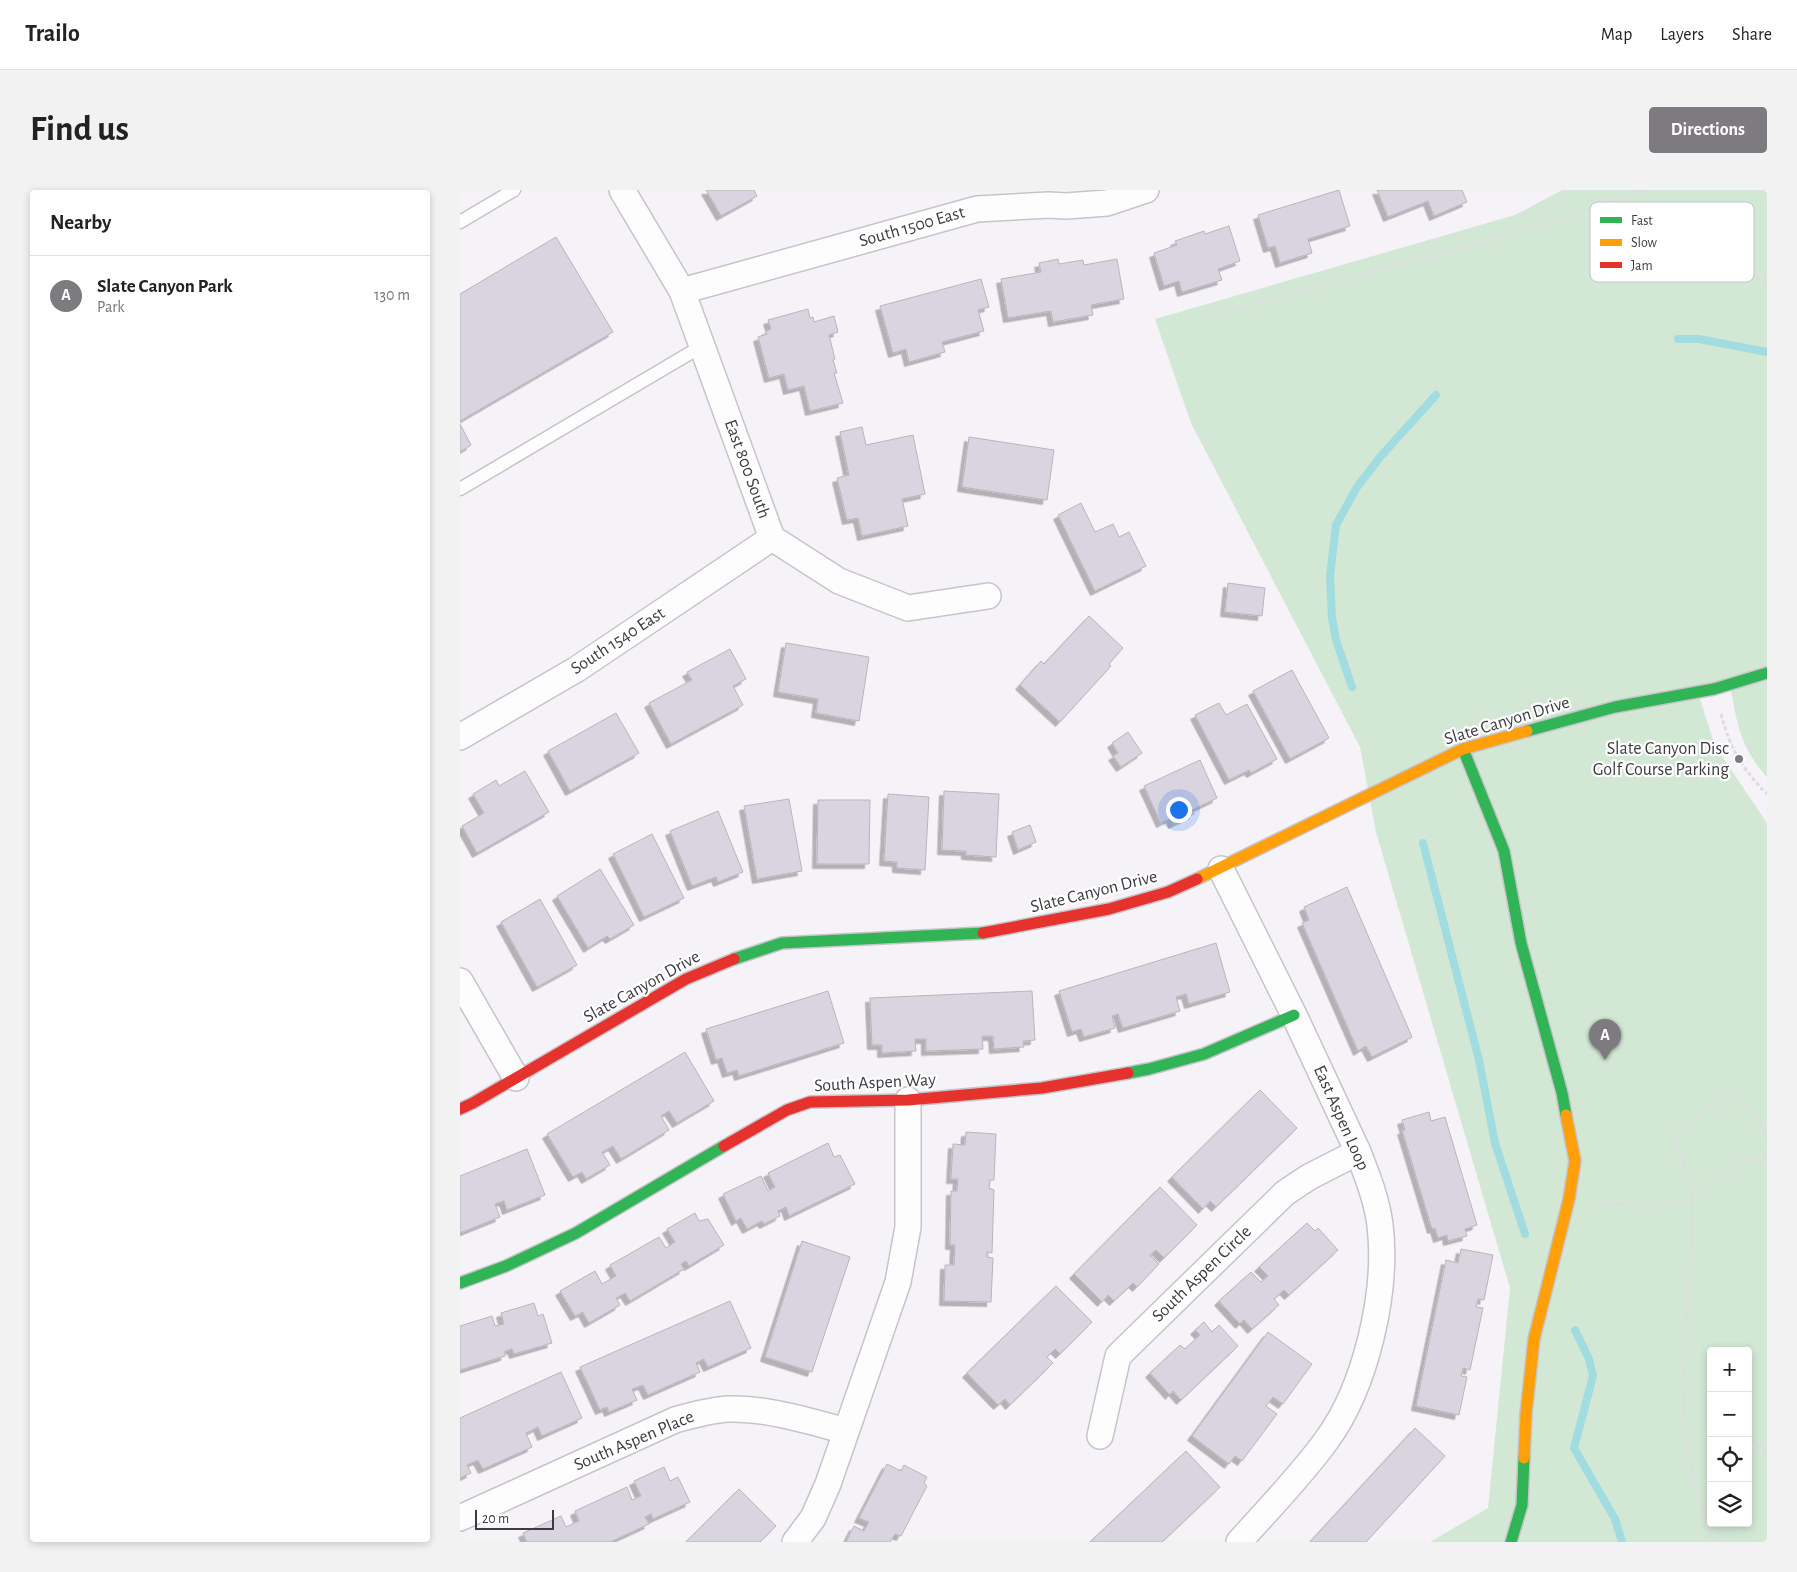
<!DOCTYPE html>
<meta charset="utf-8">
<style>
:root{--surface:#fff;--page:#f2f2f2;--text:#222;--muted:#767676;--line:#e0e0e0;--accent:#7d7b80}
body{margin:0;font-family:"Alegreya Sans",sans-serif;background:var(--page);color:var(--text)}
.controls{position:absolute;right:15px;bottom:15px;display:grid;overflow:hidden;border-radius:5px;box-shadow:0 2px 8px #0003}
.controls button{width:45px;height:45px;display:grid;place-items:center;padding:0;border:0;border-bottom:1px solid var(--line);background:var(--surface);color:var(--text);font:25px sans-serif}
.scale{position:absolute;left:15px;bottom:12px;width:79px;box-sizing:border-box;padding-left:5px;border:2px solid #3d3b3f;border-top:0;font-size:14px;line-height:18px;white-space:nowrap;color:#3d3b3f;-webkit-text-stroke:4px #fff;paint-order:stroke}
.you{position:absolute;left:718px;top:619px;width:18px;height:18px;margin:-12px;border:4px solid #fff;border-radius:50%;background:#1a73e8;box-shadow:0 0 0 8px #1a73e833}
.badge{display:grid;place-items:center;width:32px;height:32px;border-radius:50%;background:var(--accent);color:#fff;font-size:16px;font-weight:700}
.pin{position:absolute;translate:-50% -41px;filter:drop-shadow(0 1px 2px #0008)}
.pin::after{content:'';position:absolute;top:26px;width:18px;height:15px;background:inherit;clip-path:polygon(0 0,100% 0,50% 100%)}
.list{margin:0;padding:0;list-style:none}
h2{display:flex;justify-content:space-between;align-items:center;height:65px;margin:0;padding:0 20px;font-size:21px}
h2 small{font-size:16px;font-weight:400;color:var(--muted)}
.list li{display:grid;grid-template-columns:32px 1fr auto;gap:15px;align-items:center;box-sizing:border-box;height:80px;padding:0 20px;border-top:1px solid var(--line)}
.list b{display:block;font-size:19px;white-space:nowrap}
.list p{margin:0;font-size:16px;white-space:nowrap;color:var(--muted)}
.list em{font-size:16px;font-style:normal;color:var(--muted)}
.icon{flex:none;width:28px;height:28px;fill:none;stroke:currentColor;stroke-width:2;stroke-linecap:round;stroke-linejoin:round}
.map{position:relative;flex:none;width:1307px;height:1352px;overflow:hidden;border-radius:5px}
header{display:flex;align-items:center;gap:30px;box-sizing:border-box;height:70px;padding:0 25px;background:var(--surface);border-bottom:1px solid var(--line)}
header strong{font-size:24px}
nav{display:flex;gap:28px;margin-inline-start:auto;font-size:18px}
.intro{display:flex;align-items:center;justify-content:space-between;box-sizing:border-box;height:120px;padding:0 30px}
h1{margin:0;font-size:35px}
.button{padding:12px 22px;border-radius:5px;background:var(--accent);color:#fff;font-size:18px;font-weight:700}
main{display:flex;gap:30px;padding:0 30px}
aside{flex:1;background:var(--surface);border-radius:5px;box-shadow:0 2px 8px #0003}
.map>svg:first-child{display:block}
.green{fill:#d2e8d5;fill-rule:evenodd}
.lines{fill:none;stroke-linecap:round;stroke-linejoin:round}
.stream{stroke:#a0dce0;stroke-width:8}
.building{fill:#dad3e0;stroke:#b8b6bb;filter:url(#shadow)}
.lane-casing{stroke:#c7c4c9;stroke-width:15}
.street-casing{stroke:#c7c4c9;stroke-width:28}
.fast-casing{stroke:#c7c4c9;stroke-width:14}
.slow-casing{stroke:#c7c4c9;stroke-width:14}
.jam-casing{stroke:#c7c4c9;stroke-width:14}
.path{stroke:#dddcde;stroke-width:3;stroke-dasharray:4 2.5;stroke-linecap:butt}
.lane{stroke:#fefdfe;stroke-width:12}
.street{stroke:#fefdfe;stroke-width:25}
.fast{stroke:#30b455;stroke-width:11}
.slow{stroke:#ff9f0a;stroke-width:11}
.jam{stroke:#e5322d;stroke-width:11}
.poi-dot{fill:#7d7b80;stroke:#fff;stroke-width:2}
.labels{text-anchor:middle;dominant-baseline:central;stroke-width:4.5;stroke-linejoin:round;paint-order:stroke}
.street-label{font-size:18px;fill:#3d3b3f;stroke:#fff}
.poi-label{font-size:18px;fill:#3d3b3f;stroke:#fff;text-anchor:end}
.key{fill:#fff;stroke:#c5c4c5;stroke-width:1}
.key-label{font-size:14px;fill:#3d3b3f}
</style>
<header>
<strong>Trailo</strong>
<nav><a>Map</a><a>Layers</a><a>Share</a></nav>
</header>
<div class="intro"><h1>Find us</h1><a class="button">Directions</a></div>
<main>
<aside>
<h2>Nearby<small></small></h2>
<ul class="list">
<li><span class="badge">A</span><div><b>Slate Canyon Park</b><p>Park</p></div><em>130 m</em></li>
</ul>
</aside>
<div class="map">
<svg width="1307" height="1352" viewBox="0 0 1307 1352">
<defs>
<filter id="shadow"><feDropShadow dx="-4.5" dy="4.5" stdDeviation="0" flood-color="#0004"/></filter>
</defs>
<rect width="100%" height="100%" fill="#f5f2f8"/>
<path class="green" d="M1102,0H1307V587C1280,557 1277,533 1270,495L1238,503L1255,556L1307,633V1352H970L1028,1318L1050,1098L916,642L900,557L731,233L695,129L1055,25ZM1251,1161H1288V1333H1251Z"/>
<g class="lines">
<g class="stream">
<path d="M1218,149H1239L1307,162"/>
<path d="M892,497L876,450L872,428L870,386L876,335L897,297L921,266L976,205"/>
<path d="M963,653L1019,870L1035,953L1065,1044"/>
<path d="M1115,1140L1129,1169L1133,1186L1114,1258L1155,1329L1162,1352"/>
</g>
</g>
<g class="building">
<path d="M246,0H294L297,6L261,26Z"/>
<path d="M879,0L890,36L848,49L852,63L820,73L815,56L808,58L798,25Z"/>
<path d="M917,0H1002L1007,12L974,26L968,11L928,27Z"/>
<path d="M769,36L780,71L758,79L762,90L722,102L719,91L704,96L694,63L717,55L715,51L744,41L745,44Z"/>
<path d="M96,47L153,142L0,231V104Z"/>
<path d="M598,69L599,74L623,70L624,75L657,69L664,109L631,115L633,125L593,132L591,121L548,128L541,89L581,82L579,73Z"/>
<path d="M521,89L529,117L518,120L524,141L482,152L485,162L449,172L446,159L433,163L420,116Z"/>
<path d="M348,119L350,128L353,127L354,132L374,126L378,142L369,145L375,169L373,170L377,183H374L383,213L350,221L344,196L328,200L324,184L309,188L298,147L307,144L306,141L311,139L308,130Z"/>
<path d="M0,234L11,255L0,262Z"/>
<path d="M402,237L406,255L453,245L465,304L442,309L448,336L402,346L398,328L387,330L377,288L389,285L380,242Z"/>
<path d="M509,247L594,260L587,310L502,297Z"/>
<path d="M621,313L635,342L653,334L659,347L669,342L686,376L635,401L598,325Z"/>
<path d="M768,393L805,398L802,426L765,422Z"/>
<path d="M629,426L663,458L649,474L651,476L600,532L560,495L581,471L584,474Z"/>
<path d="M326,453L409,467L399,531L356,523L358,509L318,502Z"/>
<path d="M270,459L286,489L273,496L283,515L211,554L189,513L232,490L227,482Z"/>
<path d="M832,480L869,548L830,569L793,501Z"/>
<path d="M759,513L766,525L787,514L817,569L791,583L789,580L769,590L735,525Z"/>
<path d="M156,523L179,563L110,601L88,561Z"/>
<path d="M668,542L682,563L661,577L653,566L658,563L652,553Z"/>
<path d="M740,570L757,608L732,620L734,624L713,634L711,628L701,633L684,596Z"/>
<path d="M65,581L89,622L17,663L2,636L24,623L13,604L36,590L39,596Z"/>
<path d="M484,601L539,604L536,667L506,665V661L482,660Z"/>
<path d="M428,604L469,607L465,680L437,678V672L424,671Z"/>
<path d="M329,609L342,681L297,689L284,616Z"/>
<path d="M358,610H410L409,674H357Z"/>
<path d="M258,621L283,682L258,692L256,687L232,696L210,641Z"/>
<path d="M570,635L576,652L558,660L552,642Z"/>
<path d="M192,644L224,708L184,727L153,664Z"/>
<path d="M140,679L174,735L150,749L147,746L128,758L97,706Z"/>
<path d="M887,697L952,847L912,867L906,856L898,861L842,733L849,730L844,717Z"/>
<path d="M80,709L117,775L77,797L41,732Z"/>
<path d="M756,753L770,802L729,814L726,804L716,807L720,821L663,838L658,824L652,826L655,838L624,847L621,839L612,842L599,801Z"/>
<path d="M368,801L384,853L279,886L277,880L267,883L262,868L256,870L246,839Z"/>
<path d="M572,801L575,850L563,851L564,857L534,859L533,846H522L523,859L466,861V849H455L456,861L422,863V855H412L410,808Z"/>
<path d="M225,862L254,911L217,933L209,921L201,926L209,940L161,969L153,956L142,962L150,975L126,989L122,982L113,987L87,944Z"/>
<path d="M800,900L837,938L756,1017L750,1011L743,1019L712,987Z"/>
<path d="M969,922L971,931L985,927L1017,1035L1005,1039L1007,1046L988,1051L987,1045L978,1048L975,1038L972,1039L942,940H945L942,930Z"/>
<path d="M506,942L536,944L534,990H530L529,998L534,1000L532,1063L527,1062V1067L533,1068L531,1112L484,1111L485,1075H494L495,1055H490L491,1001H497L498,989H491L493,954L505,955Z"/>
<path d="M368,953L374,967L380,965L395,994L329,1026L326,1017L318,1021L320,1026L304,1034L302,1031L287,1039L281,1028L276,1031L263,1004L301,986L308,1001L315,997L308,983Z"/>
<path d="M67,959L85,1005L47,1020L44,1011L35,1014L40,1027L0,1043V986Z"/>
<path d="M700,997L737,1035L704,1068L696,1060L690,1065L699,1074L677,1097L673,1093L654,1111L648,1105L642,1112L614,1084Z"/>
<path d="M235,1023L239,1031L248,1029L264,1055L229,1076L226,1071L221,1074L224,1079L170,1111L165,1103L156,1108L160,1115L129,1133L123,1122L115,1126L100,1101L135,1081L142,1094L156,1086L150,1075L199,1047L206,1058L215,1052L207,1039Z"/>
<path d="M847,1033L855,1041L858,1038L878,1060L829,1105L824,1100L814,1109L819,1115L792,1139L784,1130L780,1134L759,1111L791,1082L801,1092L808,1086L799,1077Z"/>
<path d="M342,1051L390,1067L352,1182L305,1167Z"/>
<path d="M1001,1059L1033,1065L1024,1110L1018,1109L1016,1117L1023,1118L1010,1180L1003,1178L1001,1186L1007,1187L999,1225L956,1216L986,1070L998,1073Z"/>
<path d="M596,1096L632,1132L600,1164L595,1159L587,1167L593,1173L550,1215L545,1209L538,1215L507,1183Z"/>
<path d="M270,1111L291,1158L248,1177L244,1169L236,1173L240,1182L188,1205L183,1195L172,1199L177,1210L149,1222L147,1217L140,1220L120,1177Z"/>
<path d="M74,1113L78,1126L83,1124L92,1153L54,1164L52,1159L45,1161V1166L0,1180V1136L32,1126L35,1136L44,1134L41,1123Z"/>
<path d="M744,1132L752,1142L759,1135L778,1156L721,1210L713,1201L710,1205L690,1183L720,1155L725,1159L740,1145L735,1140Z"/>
<path d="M808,1142L852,1174L823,1214L813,1207L806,1216L817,1224L782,1271L775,1266L769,1274L732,1246Z"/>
<path d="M101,1182L122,1228L82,1246L78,1237L66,1243L72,1257L23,1279L18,1270L7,1275L11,1283L0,1288V1228Z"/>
<path d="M955,1238L985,1266L906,1352H850Z"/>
<path d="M726,1261L760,1297L702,1352H630Z"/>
<path d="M427,1274L441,1281L444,1275L467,1287L464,1293L467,1296L441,1346L435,1344L430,1352H386L394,1336L404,1341L409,1332L399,1328Z"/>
<path d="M204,1277L210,1291L218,1287L230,1312L193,1329L191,1324L185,1327L189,1334L150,1352H67L63,1343L101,1326L106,1337L119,1331L115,1321L167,1297L172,1310L181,1306L174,1291Z"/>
<path d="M279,1299L316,1336L300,1352H226Z"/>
</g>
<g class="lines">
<g class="lane-casing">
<g id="lane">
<path d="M0,32L54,0"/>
<path d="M0,299L242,156"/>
</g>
</g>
<g class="street-casing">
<g id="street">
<path d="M162,0L222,101L312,348L379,391L448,418L528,406"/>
<path d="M222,101L517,19L589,15L606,16L647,13L686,0"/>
<path d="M0,547L117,479L312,348"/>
<path d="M761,679L834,825L898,962C907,985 917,1010 920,1035C928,1102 906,1197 866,1251C840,1287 808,1319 779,1352"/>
<path d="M0,791L56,888"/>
<path d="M640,1246L658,1166L825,1003L849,987L898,962"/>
<path d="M0,1328L215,1230C233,1225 250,1220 268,1219C308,1218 348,1231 386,1241"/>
<path d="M335,1352L353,1328L368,1294L438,1092L448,1037V910"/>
</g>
</g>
<g class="fast-casing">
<g id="fast">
<path d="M1067,541L1155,517L1254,499L1307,483"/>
<path d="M1003,559L1044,661L1061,753L1102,903L1106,925"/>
<path d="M274,769L322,753L523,743"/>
<path d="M668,883L689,879L744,864L834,825"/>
<path d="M0,1093L46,1076L116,1043L264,956"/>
<path d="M1051,1352L1062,1315L1064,1268"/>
</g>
</g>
<g class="slow-casing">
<g id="slow">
<path d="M737,689L1003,559L1067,541"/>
<path d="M1064,1268L1066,1224L1074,1149L1109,1009L1115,971L1106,925"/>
</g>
</g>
<g class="jam-casing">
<g id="jam">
<path d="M523,743L649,719L708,702L737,689"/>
<path d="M0,919L13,913L226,789L274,769"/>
<path d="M264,956L327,920L350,912L448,910L582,898L668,883"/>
</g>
</g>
<g class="path">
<path d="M1142,15L1155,38L1207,64L1267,76L1307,90"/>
<path d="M764,121C905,83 1047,50 1184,0"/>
<path d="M1261,524C1270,558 1282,579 1307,604"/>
<path d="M1135,1012L1192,1016L1232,1009L1256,986L1307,964"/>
<path d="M1225,1210C1223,1259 1238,1307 1254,1352"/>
<path d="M1251,1221L1225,1210V1146L1231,1067L1232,1009L1225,977L1213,948L1270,902L1301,933L1307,948"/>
<path d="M1288,1246L1307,1266"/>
</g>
<use href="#lane" class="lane"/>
<use href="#street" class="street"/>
<use href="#fast" class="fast"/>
<use href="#slow" class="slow"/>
<use href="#jam" class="jam"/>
</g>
<circle class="poi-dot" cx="1279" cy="569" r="5"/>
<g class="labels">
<g class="street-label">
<text transform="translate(452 37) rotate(-16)">South 1500 East</text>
<text transform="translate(287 279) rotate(70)">East 800 South</text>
<text transform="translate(158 451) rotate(-33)">South 1540 East</text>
<text transform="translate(1047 531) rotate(-17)">Slate Canyon Drive</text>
<text transform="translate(634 702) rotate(-14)">Slate Canyon Drive</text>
<text transform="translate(182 797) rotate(-29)">Slate Canyon Drive</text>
<text transform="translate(415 893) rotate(-3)">South Aspen Way</text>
<text transform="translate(881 928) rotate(66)">East Aspen Loop</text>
<text transform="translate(742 1084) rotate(-44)">South Aspen Circle</text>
<text transform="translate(174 1251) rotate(-23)">South Aspen Place</text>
</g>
<g class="poi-label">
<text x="1269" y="559">Slate Canyon Disc<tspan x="1269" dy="21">Golf Course Parking</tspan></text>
</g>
</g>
<rect x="1130" y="12" width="164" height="80" rx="8" class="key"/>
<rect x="1140" y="27" width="22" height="6" fill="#30b455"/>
<rect x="1140" y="49" width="22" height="7" fill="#ff9f0a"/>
<rect x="1140" y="72" width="22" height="6" fill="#e5322d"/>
<g class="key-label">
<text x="1171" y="35">Fast</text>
<text x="1171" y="57">Slow</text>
<text x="1171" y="80">Jam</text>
</g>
</svg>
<div class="controls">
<button>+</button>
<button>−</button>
<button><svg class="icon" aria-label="locate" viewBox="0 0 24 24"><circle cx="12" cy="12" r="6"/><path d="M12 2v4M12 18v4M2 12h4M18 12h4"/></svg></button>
<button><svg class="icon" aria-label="layers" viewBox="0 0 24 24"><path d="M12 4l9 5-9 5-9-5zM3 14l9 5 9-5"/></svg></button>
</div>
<div class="scale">20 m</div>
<div class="you"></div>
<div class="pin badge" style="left:1145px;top:870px">A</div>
</div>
</main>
